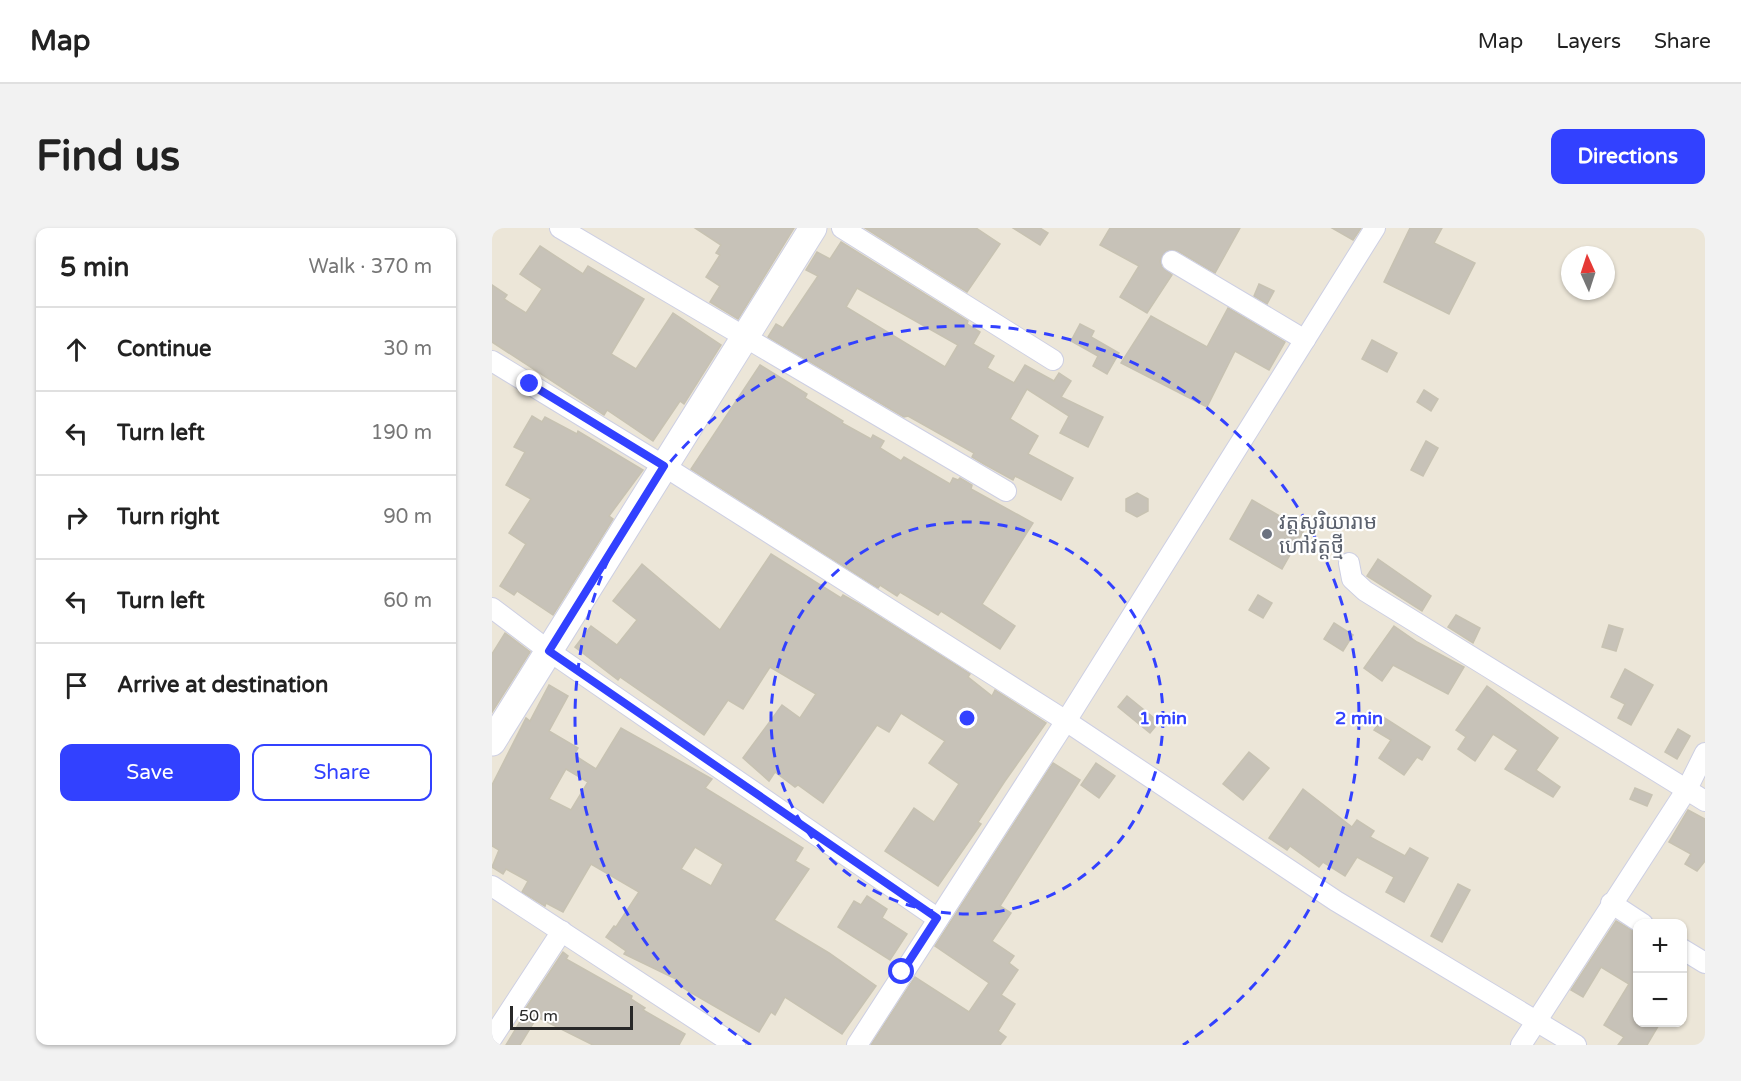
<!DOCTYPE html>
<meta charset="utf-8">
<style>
:root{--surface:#fff;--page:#f2f2f2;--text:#222;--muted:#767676;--line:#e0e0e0;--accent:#3241ff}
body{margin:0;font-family:"Varela Round","Noto Sans Khmer",sans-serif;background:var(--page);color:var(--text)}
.controls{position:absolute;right:18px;bottom:18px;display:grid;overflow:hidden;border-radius:12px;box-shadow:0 2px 4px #0004}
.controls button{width:54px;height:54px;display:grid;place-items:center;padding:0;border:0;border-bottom:2px solid var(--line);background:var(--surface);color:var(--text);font:30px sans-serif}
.compass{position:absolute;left:1069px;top:18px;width:54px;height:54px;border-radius:50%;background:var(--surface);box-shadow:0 2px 4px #0004;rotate:357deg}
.scale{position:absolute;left:18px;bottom:15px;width:123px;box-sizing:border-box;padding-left:6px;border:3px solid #282828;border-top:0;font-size:16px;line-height:21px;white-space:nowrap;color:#282828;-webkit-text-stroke:4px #fff;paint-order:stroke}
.stop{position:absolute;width:18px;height:18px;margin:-14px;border:4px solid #3241ff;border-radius:50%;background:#fff}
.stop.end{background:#3241ff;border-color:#fff;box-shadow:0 2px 6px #0008}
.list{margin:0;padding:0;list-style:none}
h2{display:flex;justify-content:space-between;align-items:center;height:78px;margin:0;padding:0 24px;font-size:26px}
h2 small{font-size:20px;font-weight:400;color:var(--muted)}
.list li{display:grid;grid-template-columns:39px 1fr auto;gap:18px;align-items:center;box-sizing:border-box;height:84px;padding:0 24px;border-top:2px solid var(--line)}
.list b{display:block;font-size:22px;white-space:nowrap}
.list em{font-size:20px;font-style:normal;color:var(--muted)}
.actions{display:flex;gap:12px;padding:18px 24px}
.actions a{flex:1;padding:14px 0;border:2px solid var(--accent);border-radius:12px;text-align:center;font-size:21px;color:var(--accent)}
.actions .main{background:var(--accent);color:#fff}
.icon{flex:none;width:33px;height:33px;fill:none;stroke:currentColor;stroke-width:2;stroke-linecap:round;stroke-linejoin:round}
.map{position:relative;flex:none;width:1213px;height:817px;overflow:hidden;border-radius:12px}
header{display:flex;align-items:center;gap:36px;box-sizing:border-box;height:84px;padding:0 30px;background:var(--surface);border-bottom:2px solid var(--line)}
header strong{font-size:28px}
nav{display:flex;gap:33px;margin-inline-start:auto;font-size:21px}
.intro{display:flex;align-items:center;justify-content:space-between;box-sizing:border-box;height:144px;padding:0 36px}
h1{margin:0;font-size:42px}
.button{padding:15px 27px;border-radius:12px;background:var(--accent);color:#fff;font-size:21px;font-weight:700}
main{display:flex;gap:36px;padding:0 36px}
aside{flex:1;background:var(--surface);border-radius:12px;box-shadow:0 2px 4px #0004}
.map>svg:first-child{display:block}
.building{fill:#c7c2b8;stroke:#c7c2b2;stroke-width:1.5;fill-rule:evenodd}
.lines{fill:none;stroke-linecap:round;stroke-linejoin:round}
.street-casing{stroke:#cdcfe3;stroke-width:22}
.secondary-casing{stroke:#cdcfe3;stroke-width:29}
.street{stroke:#fff;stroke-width:20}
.secondary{stroke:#fff;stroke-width:27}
.route{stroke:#3241ff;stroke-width:8}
.ring{fill:none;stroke:#3241ff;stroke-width:3;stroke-dasharray:10 8}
.worship-dot{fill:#6b7280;stroke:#fff;stroke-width:2}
.labels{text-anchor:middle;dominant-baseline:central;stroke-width:4.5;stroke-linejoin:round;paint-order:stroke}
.worship-label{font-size:21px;fill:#5b616d;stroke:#fff;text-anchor:start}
.centre{fill:#3241ff;stroke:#fff;stroke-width:3}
.ring-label{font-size:18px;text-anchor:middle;font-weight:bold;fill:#3241ff;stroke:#fff;stroke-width:4.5;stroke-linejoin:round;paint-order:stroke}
</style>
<header>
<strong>Map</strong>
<nav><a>Map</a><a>Layers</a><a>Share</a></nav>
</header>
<div class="intro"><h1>Find us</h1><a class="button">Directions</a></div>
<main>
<aside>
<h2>5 min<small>Walk · 370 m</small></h2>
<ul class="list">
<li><svg class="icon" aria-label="ahead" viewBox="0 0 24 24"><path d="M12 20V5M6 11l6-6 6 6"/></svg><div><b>Continue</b></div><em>30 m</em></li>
<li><svg class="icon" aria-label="left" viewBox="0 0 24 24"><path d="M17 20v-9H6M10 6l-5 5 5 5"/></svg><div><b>Turn left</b></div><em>190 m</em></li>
<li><svg class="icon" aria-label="right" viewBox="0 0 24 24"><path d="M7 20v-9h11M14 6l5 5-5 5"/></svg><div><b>Turn right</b></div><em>90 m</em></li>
<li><svg class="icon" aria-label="left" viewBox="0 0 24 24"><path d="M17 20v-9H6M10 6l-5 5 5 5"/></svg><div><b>Turn left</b></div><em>60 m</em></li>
<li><svg class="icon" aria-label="arrive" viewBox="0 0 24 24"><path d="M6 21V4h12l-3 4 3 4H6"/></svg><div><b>Arrive at destination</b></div></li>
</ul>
<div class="actions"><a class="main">Save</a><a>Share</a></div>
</aside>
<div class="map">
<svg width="1213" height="817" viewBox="0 0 1213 817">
<rect width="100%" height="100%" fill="#ece6d8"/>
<g class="building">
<path d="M203,0H302L246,91L218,74L228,58L214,49L228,27L224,25L229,17Z"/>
<path d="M373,0H484L508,16L475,64Z"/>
<path d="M521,0H548L556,5L548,17Z"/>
<path d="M618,0H748L723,45L686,23H674L668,33L670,39L680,47L655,85L628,69L647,38L608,17Z"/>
<path d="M840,0H869L861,12Z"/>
<path d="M918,0H950L942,15L983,35L957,86L892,54Z"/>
<path d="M349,14L476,93L475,96L488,104L481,116L502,128L495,140L522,155L533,137L562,153L567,145L579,153L569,169L611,189L596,219L568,205L577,188L535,161L518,191L546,208L536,226L581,250L569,272L523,248L521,252L492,236L480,229L482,225L416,188L412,189L276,109L284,96L291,100L326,48L314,42L325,24L338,31ZM365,60L466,117L453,139L354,79Z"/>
<path d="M48,18L91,46L96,38L152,71L119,126L144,141L181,85L229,117L192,176L188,173L161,213L115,182L112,187L0,114V57L15,67L12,71L34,85L50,61L28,46Z"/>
<path d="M767,56L782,63L775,76L762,68Z"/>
<path d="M736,80L793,114L777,142L743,123L715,179L629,135L659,88L715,119Z"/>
<path d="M588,96L602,103L599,109L627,125L615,146L601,138L606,128L579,113Z"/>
<path d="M880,112L905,125L895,144L870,131Z"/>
<path d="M268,137L315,166L313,170L351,193L350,195L379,211L381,207L392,213L388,220L409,233L412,229L458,256L461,250L466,252L468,250L480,257L479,261L541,295L490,376L523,398L508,421L449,383L446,387L408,364L405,368L388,357L386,360L199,241Z"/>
<path d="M932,162L946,171L939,183L925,174Z"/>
<path d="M40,188L50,194L53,189L85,206L86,203L151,242L117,288L121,291L61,387L25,363L22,367L8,358L34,316L17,305L39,271L14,257L33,224L22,219Z"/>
<path d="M934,213L946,220L931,248L919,242Z"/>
<path d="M645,265L656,271V283L645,289L634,283V271Z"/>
<path d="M760,272L812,302L790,341L738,311Z"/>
<path d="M279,326L349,370L351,367L367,376L478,446L476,449L500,468L503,462L554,495L513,553L486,594L489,596L446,658L393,623L422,580L442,594L467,556L437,535L453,513L409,485L397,504L385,497L331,575L306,557L303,559L283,544L277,553L251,530L290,477L308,490L324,466L278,439L251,481L236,472L212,507L128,449L126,452L83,419L99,398L125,417L145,392L121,373L150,336L228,402Z"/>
<path d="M886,331L939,368L930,383L875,348Z"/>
<path d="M766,367L780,375L771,390L757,382Z"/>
<path d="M964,387L988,400L981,415L956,399Z"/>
<path d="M842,395L861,407L851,423L832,411Z"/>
<path d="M1117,397L1131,401L1124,423L1110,419Z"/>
<path d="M902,398L925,414L972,439L956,466L901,437L890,453L872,440Z"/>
<path d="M13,405L38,424L0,484V426Z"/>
<path d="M1133,441L1161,457L1139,497L1126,490L1133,476L1119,469Z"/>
<path d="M57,457L76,468L57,503L86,520L82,527L104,541L129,500L220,551L213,560L311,620L303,633L317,641L282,692L337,725L384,758L350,806L293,769L283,787L279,784L267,804L198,764L184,755L186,752L132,726L134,723L114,709L122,698L124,699L147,664L99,636L71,684L54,675L53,678L30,664L36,653L14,641L11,646L0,639L7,622L0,618V557L34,490L38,493ZM74,541L96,554L79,582L57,571ZM203,619L231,636L219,658L189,641Z"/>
<path d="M995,458L1066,510L1044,542L1068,559L1061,569L1013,541L1026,522L1001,506L983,533L966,521L974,509L964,502Z"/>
<path d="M635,468L667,494L658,505L626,479Z"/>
<path d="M891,489L938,519L930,532L925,529L912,547L887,530L899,512L882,502Z"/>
<path d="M1186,501L1198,508L1185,531L1173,524Z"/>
<path d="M757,524L777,540L751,572L731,556Z"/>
<path d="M561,535L588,552L508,678L519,685L500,713L522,728L517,735L526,742L509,767L523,776L506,803L514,809L508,817H379L423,749L477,784L497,755L443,718Z"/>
<path d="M604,535L623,548L607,570L589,557Z"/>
<path d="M1143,560L1160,567L1155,578L1138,571Z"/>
<path d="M811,561L860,599L865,592L882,603L878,609L913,628L918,620L936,630L912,674L894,664L902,649L865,629L853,648L831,634L827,639L798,618L795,622L777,610Z"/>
<path d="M1196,582L1213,591V633L1205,643L1193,636L1199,626L1177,614Z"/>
<path d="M966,656L978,662L950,714L939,708Z"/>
<path d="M375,668L395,681L390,690L415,706L398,732L346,699L362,673L369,677Z"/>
<path d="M1124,693L1146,706V795H1168L1155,817H1126L1132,809L1112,797L1137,756L1109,739L1091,769L1079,762Z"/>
<path d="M71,724L76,728L74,731L140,768L139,771L153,780L151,782L193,806L187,817H101L45,789L28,817H14L32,787L30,786Z"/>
</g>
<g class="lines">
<g class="street-casing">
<g id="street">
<path d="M68,0L514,263"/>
<path d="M350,0L561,132"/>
<path d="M680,33L813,112"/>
<path d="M0,133L172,238L574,493L844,673L1084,817"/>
<path d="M857,335L860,351L873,363L1213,573"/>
<path d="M0,380L57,423L445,690"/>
<path d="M0,658L243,817"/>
<path d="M1119,675L1151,696"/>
<path d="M1190,721L1213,735"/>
<path d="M0,810L70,703"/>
<path d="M365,817L574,493L883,0"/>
<path d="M1029,817L1195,561L1213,525"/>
</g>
</g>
<g class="secondary-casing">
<path id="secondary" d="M0,514L321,0"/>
</g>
<use href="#street" class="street"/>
<use href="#secondary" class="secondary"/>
</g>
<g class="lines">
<path class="route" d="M38,156L172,238L57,423L445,690L410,744"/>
</g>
<g class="ring">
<circle cx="475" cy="490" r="196"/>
<path d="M259 817A392 392 0 1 1 691 817"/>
</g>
<circle class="worship-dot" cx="775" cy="306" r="6"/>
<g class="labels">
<g class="worship-label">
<text x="787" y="294">វត្តសូរិយារាម<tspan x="787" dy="24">ហៅវត្តថ្មី</tspan></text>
</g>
</g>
<circle cx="475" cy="490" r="9" class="centre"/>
<g class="ring-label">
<text x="671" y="496">1 min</text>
<text x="867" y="496">2 min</text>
</g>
</svg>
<div class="controls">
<button>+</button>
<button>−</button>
</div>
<svg class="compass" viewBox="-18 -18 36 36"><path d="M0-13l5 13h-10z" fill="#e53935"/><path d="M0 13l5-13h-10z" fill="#767676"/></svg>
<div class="scale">50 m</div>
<div class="stop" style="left:410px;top:744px"></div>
<div class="stop end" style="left:38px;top:156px"></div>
</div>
</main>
